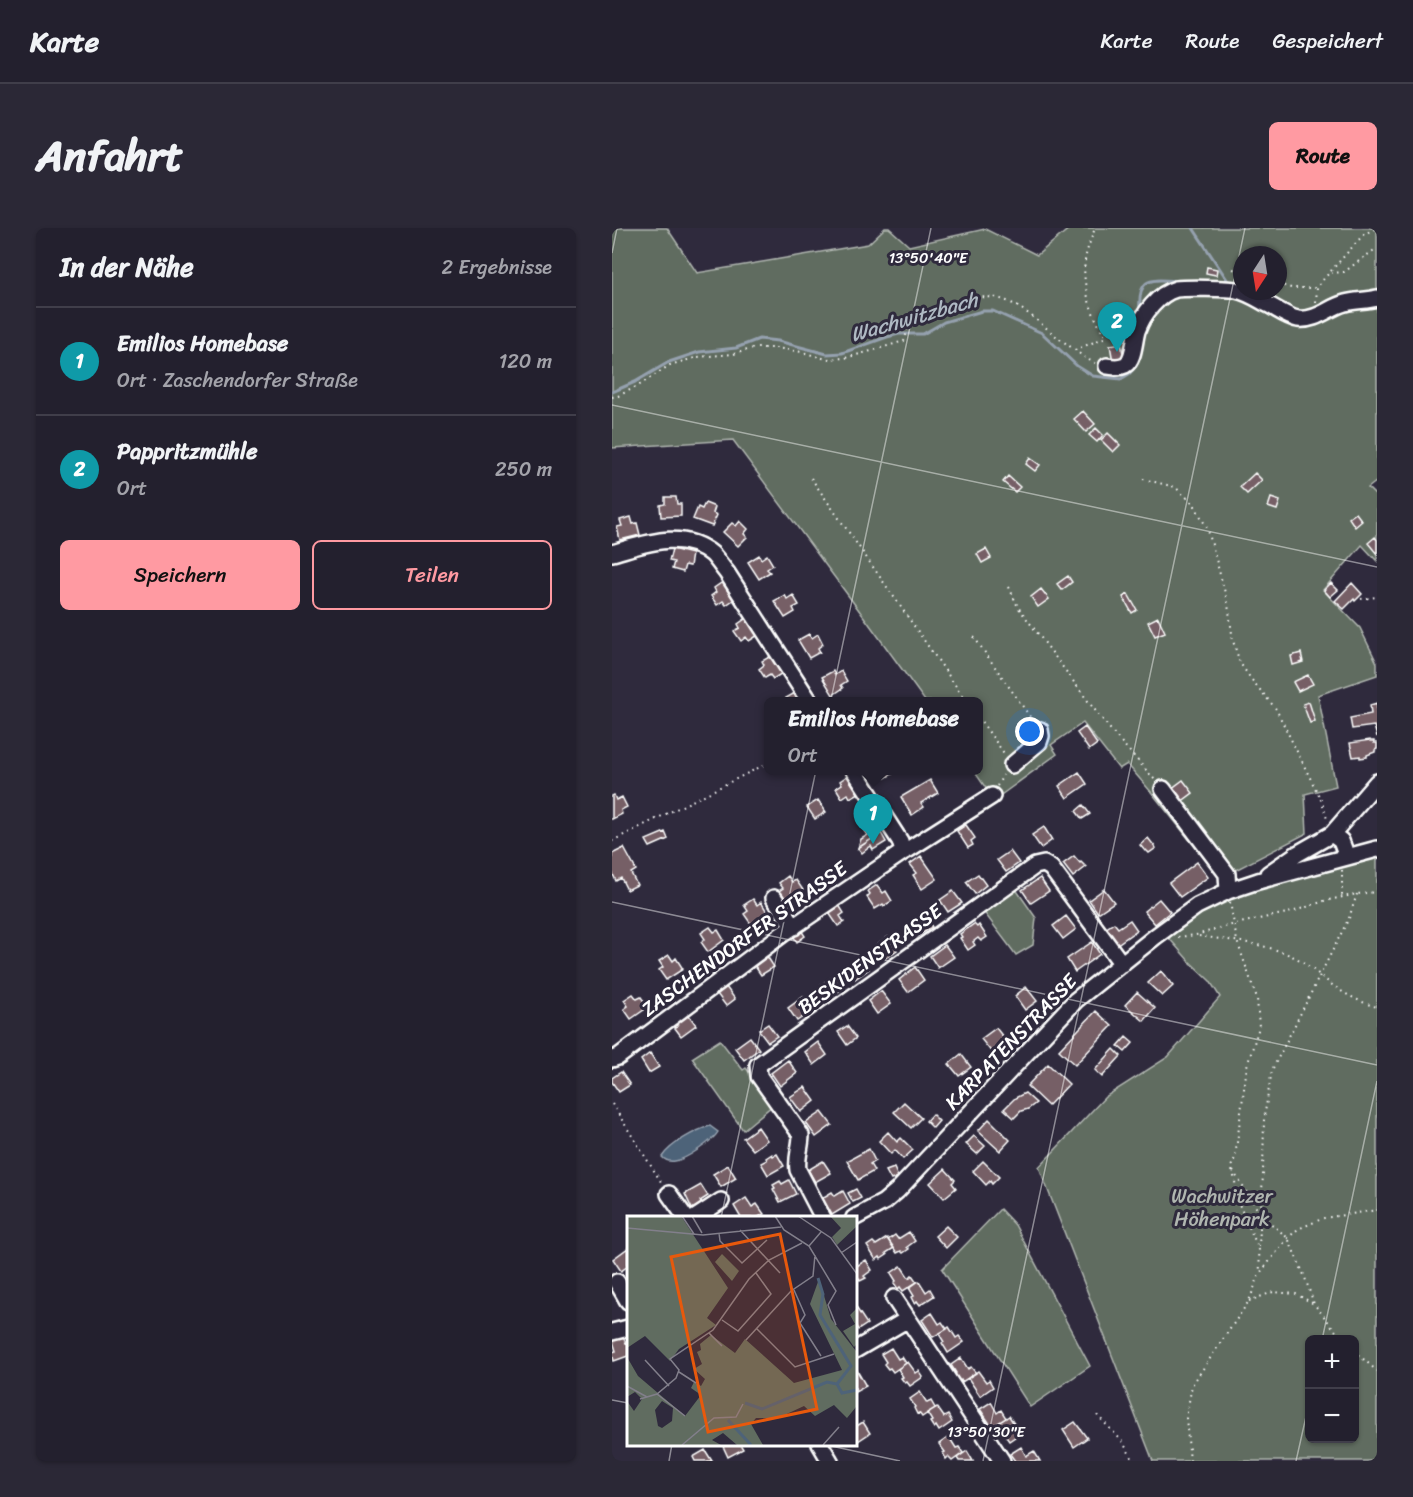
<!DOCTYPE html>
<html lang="de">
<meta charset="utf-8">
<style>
:root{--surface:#23202e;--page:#2b2836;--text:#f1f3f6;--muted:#a3a3aa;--line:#403e4a;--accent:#ff9aa2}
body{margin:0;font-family:Sriracha,sans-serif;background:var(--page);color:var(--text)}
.controls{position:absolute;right:18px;bottom:18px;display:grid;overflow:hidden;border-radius:9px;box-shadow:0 2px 4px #0004}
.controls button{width:54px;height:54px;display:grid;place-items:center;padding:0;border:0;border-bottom:2px solid var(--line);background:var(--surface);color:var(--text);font:30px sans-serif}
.compass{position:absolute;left:621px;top:18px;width:54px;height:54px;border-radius:50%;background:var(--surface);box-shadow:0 2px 4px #0004;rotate:192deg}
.you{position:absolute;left:418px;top:504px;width:21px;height:21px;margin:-15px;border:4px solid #fff;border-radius:50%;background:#1a73e8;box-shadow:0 0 0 9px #1a73e833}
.badge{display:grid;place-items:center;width:39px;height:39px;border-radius:50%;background:var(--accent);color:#fff;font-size:20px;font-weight:700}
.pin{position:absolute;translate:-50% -50px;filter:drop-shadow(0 2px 3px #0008)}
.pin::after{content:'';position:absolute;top:32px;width:21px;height:18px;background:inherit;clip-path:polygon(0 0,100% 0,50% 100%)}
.popup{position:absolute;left:152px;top:469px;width:219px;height:78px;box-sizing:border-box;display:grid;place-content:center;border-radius:9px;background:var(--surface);filter:drop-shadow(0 2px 4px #0005);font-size:20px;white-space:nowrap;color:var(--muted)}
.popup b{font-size:22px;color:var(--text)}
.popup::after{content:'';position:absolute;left:50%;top:100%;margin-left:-12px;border:12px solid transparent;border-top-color:var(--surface)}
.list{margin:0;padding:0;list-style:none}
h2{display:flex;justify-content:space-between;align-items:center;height:78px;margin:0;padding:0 24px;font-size:26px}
h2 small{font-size:20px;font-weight:400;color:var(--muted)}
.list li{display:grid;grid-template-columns:39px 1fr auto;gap:18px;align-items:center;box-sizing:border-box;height:108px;padding:0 24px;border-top:2px solid var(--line)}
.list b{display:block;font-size:22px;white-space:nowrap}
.list p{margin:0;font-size:20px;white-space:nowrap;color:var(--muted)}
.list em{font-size:20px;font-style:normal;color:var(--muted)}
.actions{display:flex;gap:12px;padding:18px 24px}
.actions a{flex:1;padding:14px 0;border:2px solid var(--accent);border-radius:9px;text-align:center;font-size:21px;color:var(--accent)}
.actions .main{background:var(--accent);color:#111}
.map{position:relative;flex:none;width:765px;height:1233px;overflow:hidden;border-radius:9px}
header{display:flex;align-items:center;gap:36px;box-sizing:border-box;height:84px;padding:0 30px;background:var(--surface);border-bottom:2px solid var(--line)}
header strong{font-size:28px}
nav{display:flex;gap:33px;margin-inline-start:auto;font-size:21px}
.intro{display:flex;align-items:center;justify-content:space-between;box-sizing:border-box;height:144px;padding:0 36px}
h1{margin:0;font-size:42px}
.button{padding:15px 27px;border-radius:9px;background:var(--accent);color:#111;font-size:21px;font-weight:700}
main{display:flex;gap:36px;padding:0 36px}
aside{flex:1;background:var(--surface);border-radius:9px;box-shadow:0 2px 4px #0004}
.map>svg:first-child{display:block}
.green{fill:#606c60;stroke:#b0b6b0;stroke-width:1.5;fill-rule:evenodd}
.water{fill:#4e6379;stroke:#95a1af;stroke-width:1.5}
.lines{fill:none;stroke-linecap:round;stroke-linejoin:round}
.stream{stroke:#95a1af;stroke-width:3}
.building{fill:#765f66;stroke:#fff;stroke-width:1.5}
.minor-casing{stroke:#fff;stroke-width:20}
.path{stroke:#fff;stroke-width:2;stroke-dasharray:1.5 4.5;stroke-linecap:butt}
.minor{stroke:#2f2a3d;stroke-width:15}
.ticks{fill:none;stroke:#fff;stroke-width:1.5;stroke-opacity:0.45}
.labels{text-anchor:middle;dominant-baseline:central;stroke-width:6;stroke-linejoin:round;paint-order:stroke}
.street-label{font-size:20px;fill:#fff;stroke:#2f2a3d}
.park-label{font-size:20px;fill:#b0b6b0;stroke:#2f2a3d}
.water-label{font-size:21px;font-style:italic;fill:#afb9c3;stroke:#2f2a3d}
.inset-river{fill:none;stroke:#4e6379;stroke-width:3}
.inset-road{fill:none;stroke:#827f8b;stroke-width:1.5}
.view{fill:#e8590c;fill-opacity:0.15;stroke:#e8590c;stroke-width:3}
.inset-edge{fill:none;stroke:#fff;stroke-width:3}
.ticks-label{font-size:15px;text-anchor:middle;fill:#fff;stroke:#2f2a3d;stroke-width:6;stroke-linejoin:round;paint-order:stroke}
</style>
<header>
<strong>Karte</strong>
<nav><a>Karte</a><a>Route</a><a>Gespeichert</a></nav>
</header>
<div class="intro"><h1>Anfahrt</h1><a class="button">Route</a></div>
<main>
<aside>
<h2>In der Nähe<small>2 Ergebnisse</small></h2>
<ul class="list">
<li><span class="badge" style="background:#0f9aa8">1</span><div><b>Emilios Homebase</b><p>Ort · Zaschendorfer Straße</p></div><em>120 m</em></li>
<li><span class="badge" style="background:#0f9aa8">2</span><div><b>Pappritzmühle</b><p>Ort</p></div><em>250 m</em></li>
</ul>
<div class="actions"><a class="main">Speichern</a><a>Teilen</a></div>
</aside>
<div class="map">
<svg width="765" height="1233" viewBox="0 0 765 1233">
<rect width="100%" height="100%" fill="#2f2a3d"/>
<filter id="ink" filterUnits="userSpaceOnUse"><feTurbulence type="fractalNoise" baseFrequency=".0167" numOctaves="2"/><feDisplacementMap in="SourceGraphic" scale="12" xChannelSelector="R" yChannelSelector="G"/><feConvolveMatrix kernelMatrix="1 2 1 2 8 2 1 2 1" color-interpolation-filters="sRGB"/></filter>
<g filter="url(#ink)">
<!-- green -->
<path class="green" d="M0,0H55L85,45L256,16L273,0H277L297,18L373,1L425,27L458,0H765V253L756,260L765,269V333L750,317L711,362L748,400L765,435V447L706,467L724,558L693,566L695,605L608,650L540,565L515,536L507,541L471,495L439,517L445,526L382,572L362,543L366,542V474L313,473L255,393L121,212L0,220ZM630,27H666V63H630Z
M765,628V1233H541L427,939L493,869L556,829L608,769L598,753L578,734L556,709L587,684L627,666ZM698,1112H742V1210H698Z
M403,660L424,690L421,717L404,727L371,683Z
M108,812L131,842L134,840L161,877L131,902L80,830Z
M388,981L403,997L478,1138L418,1179L330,1041Z"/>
<!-- water -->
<path class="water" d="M98,898L106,904C101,913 73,932 63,933C58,934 53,932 50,929C58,916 84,902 98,898Z"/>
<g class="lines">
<!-- stream -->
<path class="stream" d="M581,0L616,53
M612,55L616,53L630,54
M528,84C525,46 540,52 570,53
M0,164L23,154L57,134L87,124L124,120L147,111L166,113L215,126L230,125L275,109L287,106H311L332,94L370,83H381L430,105L465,138L481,148L509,151L517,146L524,138L528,123"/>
</g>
<!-- building -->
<path class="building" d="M595,39L605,41L604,47L594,45Z
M509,115L512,131L501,134L498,117Z
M471,183L483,196L474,204L462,191Z
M484,200L491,207L485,214L477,207Z
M496,205L508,217L501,224L489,212Z
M418,230L428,237L423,243L414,236Z
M643,245L650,252L635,266L628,259Z
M396,248L408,259L403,264L391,254Z
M53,269H64L65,276H69V288L49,289L48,277L53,276Z
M659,270L668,273L665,282L656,279Z
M93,275L103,279L101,285L105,287L100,298L81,291L86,279L90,281Z
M744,285L750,293L743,299L737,290Z
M19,289L21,296L25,295L28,307L8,312L5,299L10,298L8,292Z
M128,293L136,301L132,306L135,309L126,318L111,304L120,295L124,298Z
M763,309L765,312V326L756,315Z
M60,321L80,326L78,338L73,337L71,344L60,341L62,334L57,333Z
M374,321L379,330L370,335L365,326Z
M147,327L149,331L155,327L161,337L155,341L158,344L147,351L136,334Z
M456,348L460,354L450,362L445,356Z
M112,353L124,370L114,377L111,373L105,377L99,368L104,364L102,360Z
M719,355L726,362L718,369L712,362Z
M740,355L750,366L743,373L742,371L732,381L723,373Z
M429,361L437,371L426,379L419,369Z
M516,366L525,382L520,385L511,369Z
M173,367L175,371L181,367L187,377L181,380L183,384L173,390L162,373Z
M136,389L148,406L137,413L134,409L129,413L122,403L128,400L126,396Z
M546,389L553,404L543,408L536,394Z
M197,406L200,410L206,406L211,416L206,420L208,424L197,430L186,412Z
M689,425L691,434L681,437L679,428Z
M161,427L172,444L161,451L158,447L153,450L147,441L152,437L150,433Z
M221,443L223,447L229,443L235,453L229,457L231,460L221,467L210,449Z
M696,447L701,456L686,463L681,454Z
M185,464L191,474H177L174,470Z
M697,474L703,493L698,495L691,476Z
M765,475V509L762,498L740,501L738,490L759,486L758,477Z
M473,499L485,516L477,522L465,505Z
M758,512V513H762V515H765V521L763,522V524L755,527V529L748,530V528L741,529L738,515Z
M269,542H283L284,544L273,550Z
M467,544L475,556L455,570L447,558Z
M238,546L249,564L238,570L236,566L230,570L224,560L230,556L228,553Z
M318,552L326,565L309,575L312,579L300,587L289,569Z
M571,552L581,565L569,574L559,561Z
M2,567L4,572L10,569L15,579L9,582L10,586L0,591V568Z
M206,572L214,584L203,591L195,579Z
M471,577L478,586L470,591L464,583Z
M263,596L269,605L246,620L249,611L256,607L253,603Z
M354,597L363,610L359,613L361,617L356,620L345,603Z
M432,599L440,612L429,620L420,607Z
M53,604L56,611L38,619L34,612Z
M269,605L274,614L261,622L259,618L250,625L246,620Z
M536,610L544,620L537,625L534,622L533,623L528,617Z
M12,620L24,642L19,645L25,657L15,662L9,650L4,653L0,644V626Z
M398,623L407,635L394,644L385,632Z
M309,628L325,651L310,661L301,647L305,645L298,636Z
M462,628L468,635L469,634L474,639L461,649L451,636Z
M585,634L596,649L568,669L557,655Z
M366,646L374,657L363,666L354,654Z
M176,648L180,654L184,652L191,662L174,674L167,663L171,660L167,655Z
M428,650L437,663L419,675L410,662Z
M265,657L271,665L274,663L280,673L272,678L271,676L263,681L255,669L258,666L256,663Z
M492,661L502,674L486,685L477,672Z
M341,663L350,675L336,684L328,672Z
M141,671L145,677L149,674L156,685L139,696L132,686L136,683L132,677Z
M547,671L558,684L543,696L532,683Z
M225,674L232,685L228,688L232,694L226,698L215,682Z
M311,686L320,699L306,708L297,695Z
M454,688L464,701L451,711L441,698Z
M518,692L525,702L504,717L493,701L502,695L506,700Z
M362,696L365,699L367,697L375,709L369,713L366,710L361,714L363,717L356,722L348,710L350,709L348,706Z
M98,699L102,704L106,702L112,712L96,724L89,714L93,711L89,705Z
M187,699L193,708L185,714L179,705Z
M276,709L285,722L272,731L263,718Z
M480,714L488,726L463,744L455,731Z
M333,717L342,729L326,740L318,728Z
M153,725L162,739L149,747L140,734Z
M57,727L61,733L64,730L71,741L54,752L47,742L51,739L47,733Z
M249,729L257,741L243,751L234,739Z
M303,739L312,752L296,764L287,752Z
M549,743L561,758L550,768L536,755Z
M225,746L234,758L218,769L209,757Z
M111,755L123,771L114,778L102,762Z
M414,759L425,773L413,782L403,768Z
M269,763L279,776L265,786L256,773Z
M525,764L543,780L532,793L513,777Z
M21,766L25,771L29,769L36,779L19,791L12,781L16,778L12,772Z
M191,769L201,782L185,793L176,780Z
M74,783L84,797L69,808L63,800L65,798L61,793Z
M484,783L500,798L463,837L447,822Z
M156,796L165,808L156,814L147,802Z
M235,798L244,810L235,817L226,804Z
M384,800L396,815L381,826L369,811Z
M138,809L147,821L132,832L123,820Z
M514,809L521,815L513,824L506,818Z
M206,814L215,827L202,837L193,824Z
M502,821L509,828L490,849L483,842Z
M38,825L47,839L37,845L29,832Z
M349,826L359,839L347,848L337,836Z
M176,832L185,845L168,858L159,845Z
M436,836L457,856L436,878L415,858Z
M9,844L18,857L7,864L0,854V850Z
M193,859L203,873L189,884L178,869Z
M413,865L424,875L416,881L409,883L402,890L392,881L403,870Z
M292,874L309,890L299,900L282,884Z
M210,884L220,897L204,909L194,895Z
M320,886L327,893L321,900L314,893Z
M377,891L398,912L388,923L366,903Z
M146,899L155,912L141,922L131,910Z
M276,904L285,914L289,910L301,922L291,931L283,922L279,926L267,913Z
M362,908L373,918L365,926L354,916Z
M257,921L263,933L258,936L262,943L246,952L235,933Z
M160,926L161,928L165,926L172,938L156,947L149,935L155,932L154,930Z
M211,933L219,945L203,954L196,942Z
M371,933L387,949L380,956L378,953L374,957L361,943Z
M116,937L124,950L109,959L101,946Z
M282,940L286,949L279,952L274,943Z
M333,941L343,952L340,955L344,960L332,970L318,955Z
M177,952L184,966L168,974L161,961L163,960L161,957L168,953L170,956Z
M89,957L96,968L88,973L90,977L81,983L73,966Z
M244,961L249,970L241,974L236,965Z
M231,963L238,976L220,987L210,970L220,964L223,968Z
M134,970L140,979L145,976L152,986L145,990H129L122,978Z
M334,998L345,1009L334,1020L323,1008Z
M297,1004L303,1013L295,1019L297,1021L291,1025L289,1023L285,1025L276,1012L283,1007L286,1011Z
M275,1010L282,1020L274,1025L275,1027L269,1031L268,1029L264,1032L255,1018L261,1014L264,1017Z
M16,1020V1038L9,1043L1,1031Z
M254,1032L260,1042L252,1048L254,1050L248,1053L247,1051L243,1054V1039Z
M289,1038L297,1050L300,1047L305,1054L291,1063L288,1059L286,1061L282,1055L284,1053L279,1045Z
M307,1053L314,1064L318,1061L322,1068L308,1077L305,1073L303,1075L300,1069L302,1068L297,1060Z
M243,1078L255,1096L246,1102L243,1097Z
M320,1085L327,1096L330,1094L335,1101L321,1109L310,1092Z
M337,1099L344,1110L347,1108L352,1114L336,1125L330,1115L332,1114L327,1106Z
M10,1107L14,1115L16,1114V1128L2,1133L0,1124L4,1123L0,1110Z
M279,1120L286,1131L290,1129L294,1135L281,1144L278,1140L276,1141L272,1136L274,1134L269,1126Z
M349,1130L356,1141L359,1139L364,1145L350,1154L349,1152L347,1154L342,1146L344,1145L339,1137Z
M296,1134L304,1145L307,1143L311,1149L298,1158L295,1154L293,1155L289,1150L291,1149L286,1141Z
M244,1141L254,1158L243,1164V1142Z
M366,1143L374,1154L377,1152L381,1159L368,1168L356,1150Z
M308,1164L315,1175L319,1173L323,1180L310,1189L307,1185L305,1186L302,1180L303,1179L298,1171Z
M379,1174L385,1185L389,1182L394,1190L380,1199L368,1181Z
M325,1179L332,1189L336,1187L340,1194L327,1203L324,1198L322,1200L318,1194L320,1193L315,1185Z
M397,1188L404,1199L406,1198L410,1204L397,1213L385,1196Z
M251,1194L258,1205L246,1213L243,1209V1199Z
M463,1194L475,1210L462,1219L451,1202Z
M337,1209L344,1220L347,1219L351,1225L340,1233L336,1229L334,1231L331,1225L333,1224L327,1216Z
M110,1216H128L131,1221L116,1229Z
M409,1219L414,1228L422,1223L428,1233H403L398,1226Z
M93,1222L100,1233H83L81,1229Z
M355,1223L361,1233H347L345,1230Z"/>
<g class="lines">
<!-- minor casing -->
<g class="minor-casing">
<path id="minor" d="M495,138C500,139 507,140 513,137C522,132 522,113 525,103C531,86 546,66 564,61C570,60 618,60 624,62C634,64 644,70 653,75C664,80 675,89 686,91C705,93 717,79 733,75C744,72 754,73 765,70
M0,325C33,316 70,301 100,326C105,331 110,339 115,345L198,474
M400,537L427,514L429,508L428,502
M242,542L288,613L291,624
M551,561L615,646L616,663
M720,606L765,554
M656,646L685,626L720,606L729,613L735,629
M162,670L182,699
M0,831L6,829L172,705L291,624L297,621L380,568
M57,966L74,990
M83,990L109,973
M211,990L186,942C184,930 189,919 189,907L147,848L146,837L423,638L432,636L439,640L510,736
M242,990L272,974L285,963L464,772L544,708L585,678L616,663L646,653L765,621
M5,1054L16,1073
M282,1070L296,1091
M0,1104L16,1100
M243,1122L296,1091L390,1233
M208,1216L218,1233"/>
</g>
<!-- path -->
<path class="path" d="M621,41L630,44
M719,45L732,44L765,20
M666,56L679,60H705
M704,74L705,60L709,54L752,6L765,0
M463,122L494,109C479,87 468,54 474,27C476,18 480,9 483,0
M0,169L6,168L26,158L58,137L86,129L122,126L142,120H165L190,124L214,131L233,130L259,123L292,113L297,98C323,84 363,61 392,72C412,79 432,99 449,112C460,119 471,130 483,135
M199,250L355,474
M531,251L563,259L582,276L596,302L616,376L621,413L628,435L639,451L664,481L710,574L715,591
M397,359L406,379L479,477L502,506L543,552
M749,371L765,369
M362,409L421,493
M366,489L394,528
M385,558L391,547
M0,613L156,535
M730,642V670
M618,674L625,713L645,770L647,799L635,838L623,930L619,939L623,952L624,969L647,1022L648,1045
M587,708C620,713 656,715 686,731C698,738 708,748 719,756C732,766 750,775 765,779
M566,709L584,707L623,696L680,684L712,673L745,666L765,664
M0,876L51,957
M621,943L649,987L676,1010L692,1047L702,1076L731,1112
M647,1019L651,946L652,890L660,842L737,690L745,666
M637,1073L661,1064L684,1066L702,1076
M742,1123L765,1143
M485,1187L510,1213L522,1233
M578,1233L574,1190L580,1157L637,1073L648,1045L676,1010L686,1001L712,990L765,982"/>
<!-- minor -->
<use href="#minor" class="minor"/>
</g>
</g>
<!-- ticks -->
<path class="ticks" d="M0,25L5,0M0,177L765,339M0,674L765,837M109,990L319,0M710,1112L765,853M0,1172L16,1175M210,1216L288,1233M57,1233L60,1216M371,1233L633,0M684,1233L698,1171"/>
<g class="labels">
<!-- street labels -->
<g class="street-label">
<text transform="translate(132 711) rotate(-36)">ZASCHENDORFER STRASSE</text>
<text transform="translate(258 731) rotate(-36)">BESKIDENSTRASSE</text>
<text transform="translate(399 814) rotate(-46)">KARPATENSTRASSE</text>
</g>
<!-- park labels -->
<g class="park-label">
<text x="610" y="968">Wachwitzer<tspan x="610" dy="23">Höhenpark</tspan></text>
</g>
<!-- water labels -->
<g class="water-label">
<text transform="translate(302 89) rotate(-16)">Wachwitzbach</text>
</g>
</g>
<!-- overview -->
<g transform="translate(15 988)">
<rect width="230" height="230" fill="#2f2a3d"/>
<path d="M0,0H54L101,72L80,102L89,109L52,133L43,145L18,120L0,132ZM203,0H229V11L210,29L205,21L214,12ZM95,38L112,55L105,65L88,46ZM192,63L204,103L229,135V191L220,202L207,189L188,200L177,190L151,202H129L124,208L136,229H110L96,217L85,224L94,229H0V185L7,195L15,183L8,176L0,181V141L11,160L58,200L74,179L64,172L67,166L74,170L78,163L67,153L75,148L70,136L74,134L73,128L84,119L108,137L118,123L167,167L215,154L183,88ZM35,185L46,192L45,205L35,212L31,210L28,194ZM229,93V129L227,131L216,115L228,108L223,99Z" fill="#606c60" fill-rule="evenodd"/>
<path class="inset-river" d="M191,62L196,78L193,99L224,150L210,168M118,187L135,193L200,166L210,168L215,177L230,174M101,204L124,229"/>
<path class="inset-road" d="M55,0L67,18M65,0L75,17M148,0L157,14L182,30L209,75L201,89L209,109M171,0L204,22L230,58M0,12L76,19L154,11M113,14L153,57M92,17L93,25L115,47L140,24M182,30L194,16M214,37L230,26M167,74L178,99L173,107L194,140M95,104L111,115L144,78L129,57M130,113L168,151L207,138M82,117L95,130M119,124L164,75L186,60L188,39M18,144L42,170M52,156L69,167M0,170L20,181M30,178L58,200M13,183L30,178L49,162L52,154L43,143L86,114L122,63L142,44L175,27M55,229L87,202L109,201L116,188M196,229L212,211"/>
<path class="view" d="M153,18L190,193L81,216L44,41Z"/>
<rect width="230" height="230" class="inset-edge"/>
</g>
<g class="ticks-label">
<text x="316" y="35">13°50'40"E</text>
<text x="374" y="1209">13°50'30"E</text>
</g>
</svg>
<div class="controls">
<button>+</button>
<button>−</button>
</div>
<svg class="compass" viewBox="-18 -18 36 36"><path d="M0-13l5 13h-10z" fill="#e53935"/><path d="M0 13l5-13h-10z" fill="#a3a3aa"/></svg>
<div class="you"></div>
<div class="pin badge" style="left:261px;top:616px;background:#0f9aa8">1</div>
<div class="popup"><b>Emilios Homebase</b>Ort</div>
<div class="pin badge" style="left:505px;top:124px;background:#0f9aa8">2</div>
</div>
</main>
